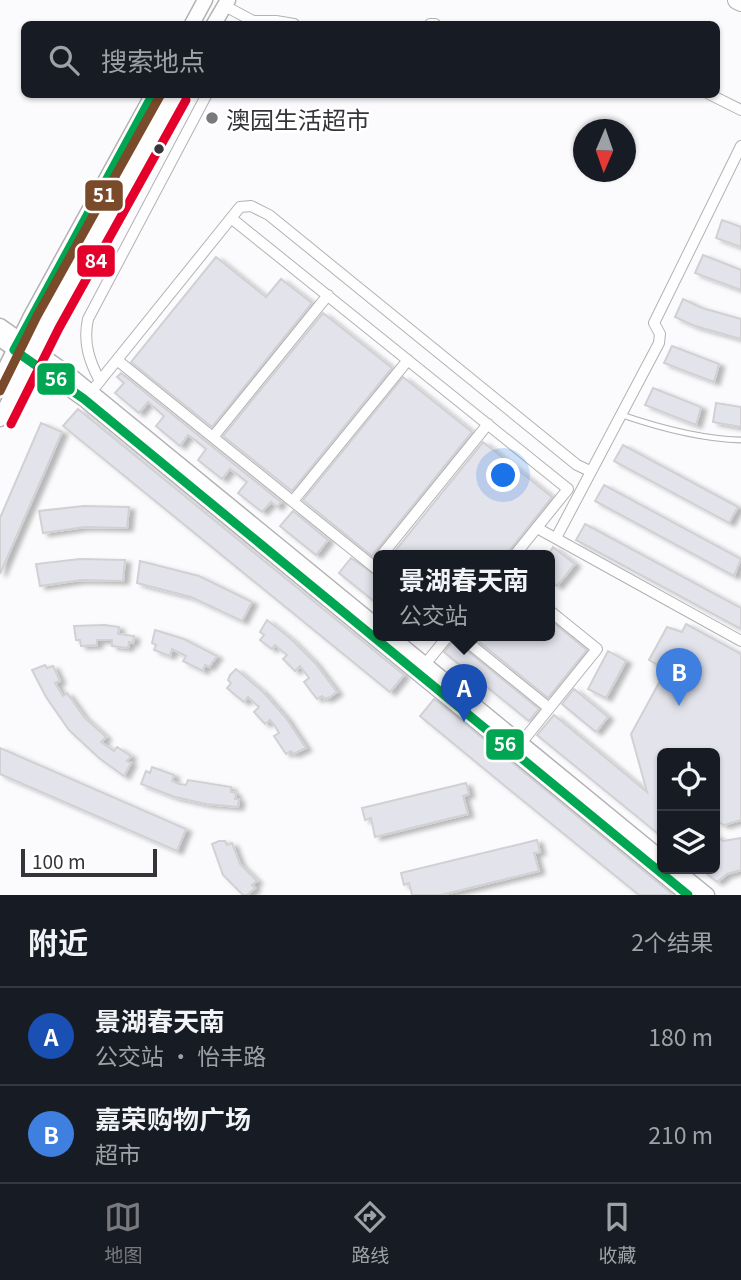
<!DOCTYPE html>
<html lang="zh">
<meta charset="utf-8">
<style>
:root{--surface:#171b24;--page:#242831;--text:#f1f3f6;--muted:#9ea1a6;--line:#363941;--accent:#7a7a7e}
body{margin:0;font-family:Georgia,"Noto Sans SC",serif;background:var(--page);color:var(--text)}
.controls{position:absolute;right:21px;bottom:21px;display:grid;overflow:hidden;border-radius:10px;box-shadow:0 2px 5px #0004}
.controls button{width:63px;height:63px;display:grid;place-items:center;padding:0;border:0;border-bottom:2px solid var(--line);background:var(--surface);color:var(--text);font:35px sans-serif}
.compass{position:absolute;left:573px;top:119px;width:63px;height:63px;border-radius:50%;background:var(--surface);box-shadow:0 2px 5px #0004;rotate:182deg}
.scale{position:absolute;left:21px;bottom:18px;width:136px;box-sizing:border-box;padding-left:7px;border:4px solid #353539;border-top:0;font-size:19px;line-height:24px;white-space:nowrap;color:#353539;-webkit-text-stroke:5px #fff;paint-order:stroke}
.you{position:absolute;left:504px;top:476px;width:24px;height:24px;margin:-18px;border:5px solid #fff;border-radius:50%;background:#1a73e8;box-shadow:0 0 0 10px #1a73e833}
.badge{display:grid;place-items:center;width:46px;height:46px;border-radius:50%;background:var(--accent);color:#fff;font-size:23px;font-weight:700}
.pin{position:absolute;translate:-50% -58px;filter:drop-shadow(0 2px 4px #0008)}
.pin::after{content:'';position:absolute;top:37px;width:24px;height:21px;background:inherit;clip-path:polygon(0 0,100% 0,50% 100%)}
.popup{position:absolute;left:373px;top:550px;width:182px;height:91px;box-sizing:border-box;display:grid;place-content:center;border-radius:10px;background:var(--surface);filter:drop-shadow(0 2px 5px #0005);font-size:23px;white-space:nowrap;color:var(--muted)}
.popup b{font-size:26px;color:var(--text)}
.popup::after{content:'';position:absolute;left:50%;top:100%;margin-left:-14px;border:14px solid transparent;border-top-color:var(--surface)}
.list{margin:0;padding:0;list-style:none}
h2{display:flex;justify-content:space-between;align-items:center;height:91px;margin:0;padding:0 28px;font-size:30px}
h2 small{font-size:23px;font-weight:400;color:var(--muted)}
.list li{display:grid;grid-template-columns:46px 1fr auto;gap:21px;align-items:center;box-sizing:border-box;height:98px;padding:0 28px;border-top:2px solid var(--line)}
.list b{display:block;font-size:26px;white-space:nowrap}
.list p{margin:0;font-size:23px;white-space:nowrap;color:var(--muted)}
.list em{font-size:23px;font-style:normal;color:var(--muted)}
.icon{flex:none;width:38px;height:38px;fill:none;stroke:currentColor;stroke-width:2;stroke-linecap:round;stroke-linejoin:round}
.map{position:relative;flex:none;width:741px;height:895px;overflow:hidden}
.search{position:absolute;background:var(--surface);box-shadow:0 2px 5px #0004;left:21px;right:21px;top:21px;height:77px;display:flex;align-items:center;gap:18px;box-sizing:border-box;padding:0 24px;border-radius:10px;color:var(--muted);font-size:26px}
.sheet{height:287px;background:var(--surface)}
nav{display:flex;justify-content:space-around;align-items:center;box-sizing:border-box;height:98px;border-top:2px solid var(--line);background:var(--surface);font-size:19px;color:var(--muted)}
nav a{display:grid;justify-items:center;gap:4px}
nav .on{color:var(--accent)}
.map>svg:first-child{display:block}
.building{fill:#e3e3ec;stroke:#d1d1d4;stroke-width:2;filter:url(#shadow)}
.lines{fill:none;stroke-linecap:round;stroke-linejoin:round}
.lane-casing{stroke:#b2b2b5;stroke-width:7}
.street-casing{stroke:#b2b2b5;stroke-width:12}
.secondary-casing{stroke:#b2b2b5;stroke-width:17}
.primary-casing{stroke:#b2b2b5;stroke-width:17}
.highway-casing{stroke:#b2b2b5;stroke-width:20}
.lane{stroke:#fefeff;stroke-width:4.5}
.street{stroke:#fefeff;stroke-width:10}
.secondary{stroke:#fefeff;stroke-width:14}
.primary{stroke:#fefeff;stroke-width:14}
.highway{stroke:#fefeff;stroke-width:18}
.bus-1-casing{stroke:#fff;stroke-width:14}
.bus-2-casing{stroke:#fff;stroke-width:14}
.bus-3-casing{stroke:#fff;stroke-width:14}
.bus-1{stroke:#00a651;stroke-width:9}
.bus-2{stroke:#e4002b;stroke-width:9}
.bus-3{stroke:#7a4b2a;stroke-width:9}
.poi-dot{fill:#7a7a7e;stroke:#fff;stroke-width:2.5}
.bus-dot{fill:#353539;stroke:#fff;stroke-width:2.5}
.labels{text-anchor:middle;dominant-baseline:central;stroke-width:5;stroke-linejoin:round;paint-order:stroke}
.poi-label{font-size:24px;fill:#353539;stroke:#fff;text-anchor:start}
.line-badge{stroke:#fff;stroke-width:2.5}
.badge-label{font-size:19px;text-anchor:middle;font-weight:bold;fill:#fff}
</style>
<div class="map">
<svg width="741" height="895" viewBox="0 0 741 895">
<defs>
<filter id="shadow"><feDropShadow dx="5.5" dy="3" stdDeviation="2" flood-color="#0004"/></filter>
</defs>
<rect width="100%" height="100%" fill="#fbfbfd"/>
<!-- building -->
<path class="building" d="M722,220L741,227V247L716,238Z
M703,255L741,270V290L695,273Z
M216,257L266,297L281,279L312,303L212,427L131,362Z
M683,299L702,308L741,319V339L695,326L675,317Z
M323,313L392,368L292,491L223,436Z
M672,346L719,364L714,382L664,363Z
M121,373L281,502L277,507L271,502L262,512L238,493L247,482L230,469L222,479L198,460L206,449L195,440L188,435L180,446L156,426L164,416L148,402L139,413L115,393L124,383L117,377Z
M403,377L472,432L372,556L303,500Z
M653,388L701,407L696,425L645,405Z
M716,403L741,407V427L713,422Z
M78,409L404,675L390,692L63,426Z
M41,423L62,432L0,574V518Z
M483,442L552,497L505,556H391Z
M623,445L738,507L729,523L614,461Z
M604,485L741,559L734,576L595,501Z
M84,506L129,507L127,528L85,527L43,533L39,511Z
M293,511L328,540L316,555L280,526Z
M585,524L741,608V629L576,540Z
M553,547L575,564L557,586L550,580V552Z
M351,558L378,577V598L375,602L339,573Z
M80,559L125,560L123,581L81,580L40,586L36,564Z
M140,561L199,576L252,602L242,621L191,597L137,583Z
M267,620L291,639L315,663L337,692L330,697L325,699L322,696L317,699L304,682L309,678L300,666L295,671L283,659L287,655L275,645L272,649L260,640L264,635L260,632Z
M550,620L587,650L548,698L472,636H550Z
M686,624L741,654V820L724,825L715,820V753H662V837L537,735L554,715L647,792L631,734L666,670L649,660L667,627L682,632Z
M105,625L119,627L118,634L134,636L133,643L129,642L128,648L112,646V640H97V645L81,646L80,640H76L74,626Z
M155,630L184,639L217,656L209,667L205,665L203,671L183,661L186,656L172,649L170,656L154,650L156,645L152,643Z
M454,640L539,709L529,721L444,652Z
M608,651L626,661L606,698L588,689Z
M45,665L47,668L53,666L60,681L55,683L63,696L67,693L84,717L106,737L101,742L114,751L117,747L131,756L127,761L131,763L124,776L99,758L69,730L46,697L32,670Z
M236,669L263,692L286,718L306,748L293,754L291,751L286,754L274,736L279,733L275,726L270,720L265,724L254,712L259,707L248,697L244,702L227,688L231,683L228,680L230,675Z
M574,689L608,717L596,732L562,704Z
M434,699L441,704L673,895H639L505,786L420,716Z
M0,748L186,829L177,851L0,774Z
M152,767L174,775L172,781L179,784L186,785L188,780L231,787V792L236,793L235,799H239L238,807L206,804L175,797L141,784L146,771L150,773Z
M466,783L469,794L463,796L468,814L375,837L371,818L365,820L362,808Z
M715,835L723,841L741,838V870L727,874L717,882L701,869H715Z
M537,840L540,852L534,853L539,871L441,895H412L409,883L404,885L401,873Z
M219,841H225L227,845L232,843L240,864L257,881L252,885L255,888L247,895H243L223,875L212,844Z"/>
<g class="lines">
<!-- lane casing -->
<g class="lane-casing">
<path id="lane" d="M622,415C660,428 700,439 741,440"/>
</g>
<!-- street casing -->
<g class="street-casing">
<path id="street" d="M225,6L253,21H276L294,24
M430,24H435
M709,94L741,110
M231,218L568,489L514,556
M117,360L378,570
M100,381C89,361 83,342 88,319L207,94
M87,397L240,207L251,206L269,215L577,465L590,471
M213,437L328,295
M293,501L408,360
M537,528L741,641
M556,538L659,343L660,334L654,323L741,146
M381,556L488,424
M460,636L549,708
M422,668L448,636
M517,748L597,649L550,611"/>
</g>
<!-- secondary casing -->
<g class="secondary-casing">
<path id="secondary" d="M0,326L71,376L378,627
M0,339L84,399L688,895
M390,636L662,859
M675,869L707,895"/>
</g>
<!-- primary casing -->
<g class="primary-casing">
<path id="primary" d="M192,24L205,0
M214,24L228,0
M0,379L31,316L153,94
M0,419L48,322L175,94"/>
</g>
<!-- highway casing -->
<g class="highway-casing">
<path id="highway" d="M737,0L741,2"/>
</g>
<!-- lane -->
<use href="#lane" class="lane"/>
<!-- street -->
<use href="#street" class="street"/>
<!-- secondary -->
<use href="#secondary" class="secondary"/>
<!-- primary -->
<use href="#primary" class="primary"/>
<!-- highway -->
<use href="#highway" class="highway"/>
<!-- bus-1 casing -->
<g class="bus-1-casing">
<path id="bus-1" d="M153,94L14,350L84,399L688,895"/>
</g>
<!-- bus-2 casing -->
<g class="bus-2-casing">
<path id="bus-2" d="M11,424L59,328L186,100"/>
</g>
<!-- bus-3 casing -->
<g class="bus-3-casing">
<path id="bus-3" d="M0,391L37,316L161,94"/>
</g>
<!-- bus-1 -->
<use href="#bus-1" class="bus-1"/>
<!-- bus-2 -->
<use href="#bus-2" class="bus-2"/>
<!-- bus-3 -->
<use href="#bus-3" class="bus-3"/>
</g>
<!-- markers -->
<circle class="poi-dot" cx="212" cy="118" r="7"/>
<circle class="bus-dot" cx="159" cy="149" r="6"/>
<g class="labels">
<!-- poi labels -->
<g class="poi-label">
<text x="226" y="118">澳园生活超市</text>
</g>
</g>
<g class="line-badge">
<rect x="84" y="179" width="40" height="33" rx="7" fill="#7a4b2a"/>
<rect x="76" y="244" width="40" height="34" rx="7" fill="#e4002b"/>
<rect x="36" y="362" width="40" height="34" rx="7" fill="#00a651"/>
<rect x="485" y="728" width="40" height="33" rx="7" fill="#00a651"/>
</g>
<g class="badge-label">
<text x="104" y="202">51</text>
<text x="96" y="268">84</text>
<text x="56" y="386">56</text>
<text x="505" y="751">56</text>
</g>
</svg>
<div class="controls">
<button><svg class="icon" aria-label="locate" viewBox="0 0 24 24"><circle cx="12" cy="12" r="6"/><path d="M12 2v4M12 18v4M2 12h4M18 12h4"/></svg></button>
<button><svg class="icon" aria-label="layers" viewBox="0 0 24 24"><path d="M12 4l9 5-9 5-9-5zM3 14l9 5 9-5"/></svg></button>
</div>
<svg class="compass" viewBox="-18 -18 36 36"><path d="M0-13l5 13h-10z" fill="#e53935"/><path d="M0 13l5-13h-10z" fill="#9ea1a6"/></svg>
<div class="scale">100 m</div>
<div class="you"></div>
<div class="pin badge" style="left:464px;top:722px;background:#1a4fb4">A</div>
<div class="popup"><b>景湖春天南</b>公交站</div>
<div class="pin badge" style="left:679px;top:706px;background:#3f7fe0">B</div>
<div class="search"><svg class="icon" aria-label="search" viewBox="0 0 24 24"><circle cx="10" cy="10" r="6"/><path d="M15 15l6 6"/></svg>搜索地点</div>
</div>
<section class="sheet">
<h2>附近<small>2个结果</small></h2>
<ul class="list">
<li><span class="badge" style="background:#1a4fb4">A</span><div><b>景湖春天南</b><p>公交站 · 怡丰路</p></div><em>180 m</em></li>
<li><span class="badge" style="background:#3f7fe0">B</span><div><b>嘉荣购物广场</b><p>超市</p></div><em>210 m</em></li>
</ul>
</section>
<nav>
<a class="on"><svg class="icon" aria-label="map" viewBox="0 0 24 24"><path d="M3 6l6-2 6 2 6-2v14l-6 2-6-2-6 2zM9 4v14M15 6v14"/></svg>地图</a>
<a><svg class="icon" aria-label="directions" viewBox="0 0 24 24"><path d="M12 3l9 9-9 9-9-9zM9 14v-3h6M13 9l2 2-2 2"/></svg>路线</a>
<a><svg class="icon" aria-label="saved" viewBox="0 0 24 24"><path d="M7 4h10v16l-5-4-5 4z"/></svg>收藏</a>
</nav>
